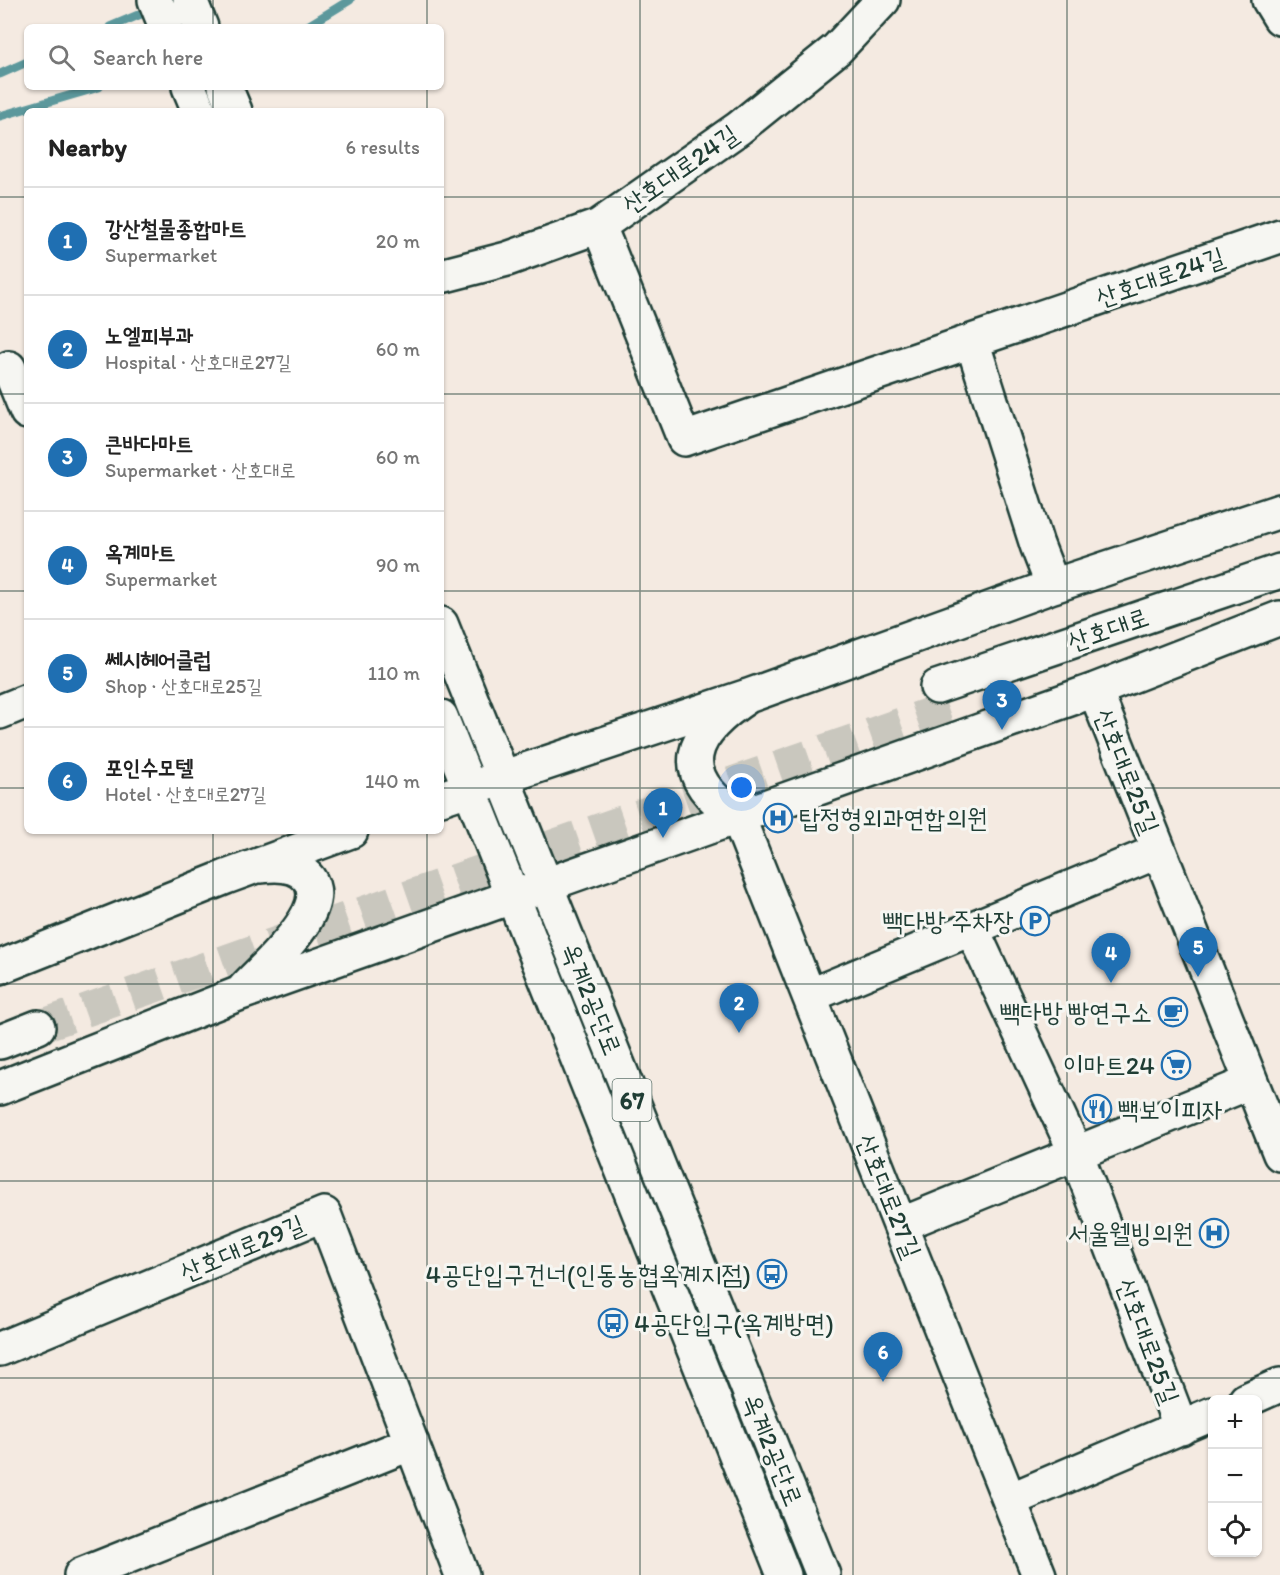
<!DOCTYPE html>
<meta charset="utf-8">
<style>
:root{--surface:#fff;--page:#f6f6f6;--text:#222;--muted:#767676;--line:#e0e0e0;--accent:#1f6fb2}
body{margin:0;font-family:Itim,"Poor Story",sans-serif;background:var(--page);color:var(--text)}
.controls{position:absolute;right:18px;bottom:18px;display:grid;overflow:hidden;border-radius:9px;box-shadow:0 2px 4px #0004}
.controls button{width:54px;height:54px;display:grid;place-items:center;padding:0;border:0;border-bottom:2px solid var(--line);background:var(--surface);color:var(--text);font:30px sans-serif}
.you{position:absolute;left:742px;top:788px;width:21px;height:21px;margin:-15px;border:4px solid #fff;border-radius:50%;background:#1a73e8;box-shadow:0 0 0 9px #1a73e833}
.badge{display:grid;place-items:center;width:39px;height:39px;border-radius:50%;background:var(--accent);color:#fff;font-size:20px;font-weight:700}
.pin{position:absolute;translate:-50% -50px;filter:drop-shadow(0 2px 3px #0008)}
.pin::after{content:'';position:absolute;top:32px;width:21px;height:18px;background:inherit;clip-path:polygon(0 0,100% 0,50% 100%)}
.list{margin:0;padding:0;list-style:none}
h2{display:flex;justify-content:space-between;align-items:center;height:78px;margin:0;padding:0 24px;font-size:26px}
h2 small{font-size:20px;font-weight:400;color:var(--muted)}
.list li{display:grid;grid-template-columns:39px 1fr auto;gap:18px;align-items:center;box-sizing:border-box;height:108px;padding:0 24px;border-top:2px solid var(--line)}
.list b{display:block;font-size:22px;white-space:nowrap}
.list p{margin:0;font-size:20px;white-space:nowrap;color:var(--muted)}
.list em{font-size:20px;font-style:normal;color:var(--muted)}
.icon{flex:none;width:33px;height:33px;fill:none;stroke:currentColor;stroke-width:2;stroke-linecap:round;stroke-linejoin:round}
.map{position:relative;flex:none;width:1280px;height:1575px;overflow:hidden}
.search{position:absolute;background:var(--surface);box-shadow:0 2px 4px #0004;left:24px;top:24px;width:420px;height:66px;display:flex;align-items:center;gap:15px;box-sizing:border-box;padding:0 21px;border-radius:9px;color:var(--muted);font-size:22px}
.panel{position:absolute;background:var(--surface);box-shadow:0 2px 4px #0004;left:24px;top:108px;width:420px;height:726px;border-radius:9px}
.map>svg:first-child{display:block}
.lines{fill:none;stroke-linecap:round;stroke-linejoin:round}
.stream{stroke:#5c989c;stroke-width:9}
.minor-tunnel{stroke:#c9c7be;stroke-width:33;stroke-dasharray:33 16;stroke-linecap:butt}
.minor-casing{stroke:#1f3d34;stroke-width:38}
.major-casing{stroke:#1f3d34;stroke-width:38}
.minor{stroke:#f6f6f2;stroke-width:33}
.major{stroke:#f6f6f2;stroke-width:33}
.grid{fill:none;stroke:#1f3d34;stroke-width:1.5;stroke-opacity:0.55}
.labels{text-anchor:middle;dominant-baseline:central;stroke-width:6;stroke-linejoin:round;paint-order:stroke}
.shield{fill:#f6f6f2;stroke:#60746d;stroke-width:1.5}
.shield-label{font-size:24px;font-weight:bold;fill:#1f3d34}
.street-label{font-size:26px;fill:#1f3d34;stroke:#f6f6f2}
.poi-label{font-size:26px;fill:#1f3d34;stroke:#f6f6f2;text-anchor:end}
</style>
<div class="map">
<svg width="1280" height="1575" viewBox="0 0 1280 1575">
<rect width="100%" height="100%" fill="#f4eae1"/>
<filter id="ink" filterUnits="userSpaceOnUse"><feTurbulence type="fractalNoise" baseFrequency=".0167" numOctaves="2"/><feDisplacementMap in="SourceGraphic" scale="12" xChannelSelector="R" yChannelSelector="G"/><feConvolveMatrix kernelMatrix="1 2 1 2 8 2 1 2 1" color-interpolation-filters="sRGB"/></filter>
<g filter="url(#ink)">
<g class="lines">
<!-- stream -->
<path class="stream" d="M110,27L174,0
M306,27L350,0
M0,74L27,62
M0,116L99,87"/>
<!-- minor-tunnel -->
<path class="minor-tunnel" d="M38,1027L949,707"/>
<!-- minor casing -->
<g class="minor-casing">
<path id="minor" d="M1269,0L1280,18
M599,226L684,439L1280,236
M441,276L507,259L599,226L739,128L837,49L883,0
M972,341L1037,545L1053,586
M9,368L27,412
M937,687L1280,571
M1095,690L1280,1154
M748,696C690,734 671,773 738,817L1039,1575
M0,712L27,701
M441,798L748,696L1053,586L1280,511
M972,929L1076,1153L1181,1428
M0,967L226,877L351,831
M244,989C264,967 332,911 309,879C298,864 278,864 262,866
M809,996L1159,851
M0,1042L38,1027
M0,1088L238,994L1095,690L1280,618
M900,1225L1251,1082
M0,1349L324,1214L462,1575
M1246,1400L1280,1385
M1010,1500L1212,1414
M81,1575L412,1443"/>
</g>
<!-- major casing -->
<g class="major-casing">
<path id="major" d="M155,0L166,27
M190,0L201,27
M189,87L199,111
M225,87L235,111
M441,624L823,1575
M441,717L784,1575"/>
</g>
<!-- minor -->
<use href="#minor" class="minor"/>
<!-- major -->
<use href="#major" class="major"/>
</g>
</g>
<!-- grid -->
<path class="grid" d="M213,0V27M427,0V27M640,0V1575M853,0V1575M1067,0V1575M213,87V111M427,87V111M0,197H27M441,197H1280M0,394H27M441,394H1280M0,591H27M441,591H1280M0,788H27M441,788H1280M213,831V1575M427,831V1575M0,984H1280M0,1181H1280M0,1378H1280"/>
<!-- icons -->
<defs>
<g id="hospital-ring" transform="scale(1.5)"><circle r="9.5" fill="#f6f6f2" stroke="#1f6fb2" stroke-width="1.5"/><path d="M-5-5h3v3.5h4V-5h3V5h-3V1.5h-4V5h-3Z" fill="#1f6fb2"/></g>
<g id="parking-ring" transform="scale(1.5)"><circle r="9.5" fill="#f6f6f2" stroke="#1f6fb2" stroke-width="1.5"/><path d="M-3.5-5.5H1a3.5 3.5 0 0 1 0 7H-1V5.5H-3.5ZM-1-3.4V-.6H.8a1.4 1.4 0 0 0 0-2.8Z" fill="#1f6fb2"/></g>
<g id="cafe-ring" transform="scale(1.5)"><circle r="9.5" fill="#f6f6f2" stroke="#1f6fb2" stroke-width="1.5"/><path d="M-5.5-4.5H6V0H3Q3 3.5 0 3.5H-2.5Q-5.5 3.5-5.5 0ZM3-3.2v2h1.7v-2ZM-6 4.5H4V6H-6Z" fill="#1f6fb2"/></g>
<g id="supermarket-ring" transform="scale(1.5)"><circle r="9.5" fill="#f6f6f2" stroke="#1f6fb2" stroke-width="1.5"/><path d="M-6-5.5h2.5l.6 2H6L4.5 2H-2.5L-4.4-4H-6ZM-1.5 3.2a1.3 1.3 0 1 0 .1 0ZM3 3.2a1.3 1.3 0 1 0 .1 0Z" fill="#1f6fb2"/></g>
<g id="restaurant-ring" transform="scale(1.5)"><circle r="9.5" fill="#f6f6f2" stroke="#1f6fb2" stroke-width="1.5"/><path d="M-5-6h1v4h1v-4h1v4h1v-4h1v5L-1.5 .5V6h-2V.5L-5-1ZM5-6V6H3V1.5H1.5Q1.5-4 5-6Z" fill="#1f6fb2"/></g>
<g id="bus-ring" transform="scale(1.5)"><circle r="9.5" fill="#f6f6f2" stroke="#1f6fb2" stroke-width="1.5"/><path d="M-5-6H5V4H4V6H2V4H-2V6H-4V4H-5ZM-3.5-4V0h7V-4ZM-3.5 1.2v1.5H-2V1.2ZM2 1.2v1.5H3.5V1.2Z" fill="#1f6fb2"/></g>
</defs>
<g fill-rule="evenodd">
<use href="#hospital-ring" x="778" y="818"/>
<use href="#parking-ring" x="1035" y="921"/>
<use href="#cafe-ring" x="1173" y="1012"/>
<use href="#supermarket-ring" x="1176" y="1065"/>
<use href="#restaurant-ring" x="1097" y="1109"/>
<use href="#hospital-ring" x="1214" y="1233"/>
<use href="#bus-ring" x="772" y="1274"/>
<use href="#bus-ring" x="613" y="1323"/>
</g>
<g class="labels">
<!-- shield labels -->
<rect class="shield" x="612.5" y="1079" width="39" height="42" rx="4.5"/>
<g class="shield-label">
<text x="632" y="1100">67</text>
</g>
<!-- street labels -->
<g class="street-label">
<text transform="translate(680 169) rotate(-35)">산호대로24길</text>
<text transform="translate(1160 277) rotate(-19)">산호대로24길</text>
<text transform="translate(1108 629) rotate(-19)">산호대로</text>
<text transform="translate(1127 771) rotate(68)">산호대로25길</text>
<text transform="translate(592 999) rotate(68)">옥계2공단로</text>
<text transform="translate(889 1196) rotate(68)">산호대로27길</text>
<text transform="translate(242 1248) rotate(-23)">산호대로29길</text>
<text transform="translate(1148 1341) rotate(69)">산호대로25길</text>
<text transform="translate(773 1450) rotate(68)">옥계2공단로</text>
</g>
<!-- poi labels -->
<g class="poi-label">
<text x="799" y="818" text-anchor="start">탑정형외과연합의원</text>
<text x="1014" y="921">빽다방 주차장</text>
<text x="1152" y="1012">빽다방 빵연구소</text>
<text x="1155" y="1065">이마트24</text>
<text x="1118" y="1109" text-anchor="start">빽보이피자</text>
<text x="1193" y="1233">서울웰빙의원</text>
<text x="751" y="1274">4공단입구건너(인동농협옥계지점)</text>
<text x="634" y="1323" text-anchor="start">4공단입구(옥계방면)</text>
</g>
</g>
</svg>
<div class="controls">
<button>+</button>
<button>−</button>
<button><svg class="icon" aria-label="locate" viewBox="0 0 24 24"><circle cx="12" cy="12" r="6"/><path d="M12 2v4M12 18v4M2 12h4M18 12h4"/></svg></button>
</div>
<div class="you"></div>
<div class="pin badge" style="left:663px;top:838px">1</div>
<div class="pin badge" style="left:739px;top:1033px">2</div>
<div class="pin badge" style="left:1002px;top:730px">3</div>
<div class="pin badge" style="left:1111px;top:983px">4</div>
<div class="pin badge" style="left:1198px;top:977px">5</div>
<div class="pin badge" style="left:883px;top:1382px">6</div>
<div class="search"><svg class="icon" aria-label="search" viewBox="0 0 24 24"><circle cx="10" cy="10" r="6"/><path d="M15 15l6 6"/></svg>Search here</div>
<section class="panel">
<h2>Nearby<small>6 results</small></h2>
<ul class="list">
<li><span class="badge">1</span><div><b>강산철물종합마트</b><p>Supermarket</p></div><em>20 m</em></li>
<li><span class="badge">2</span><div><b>노엘피부과</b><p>Hospital · 산호대로27길</p></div><em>60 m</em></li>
<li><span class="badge">3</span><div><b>큰바다마트</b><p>Supermarket · 산호대로</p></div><em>60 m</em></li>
<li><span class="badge">4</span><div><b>옥계마트</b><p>Supermarket</p></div><em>90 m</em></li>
<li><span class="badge">5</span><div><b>쎄시헤어클럽</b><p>Shop · 산호대로25길</p></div><em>110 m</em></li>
<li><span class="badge">6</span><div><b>포인수모텔</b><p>Hotel · 산호대로27길</p></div><em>140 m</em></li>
</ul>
</section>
</div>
